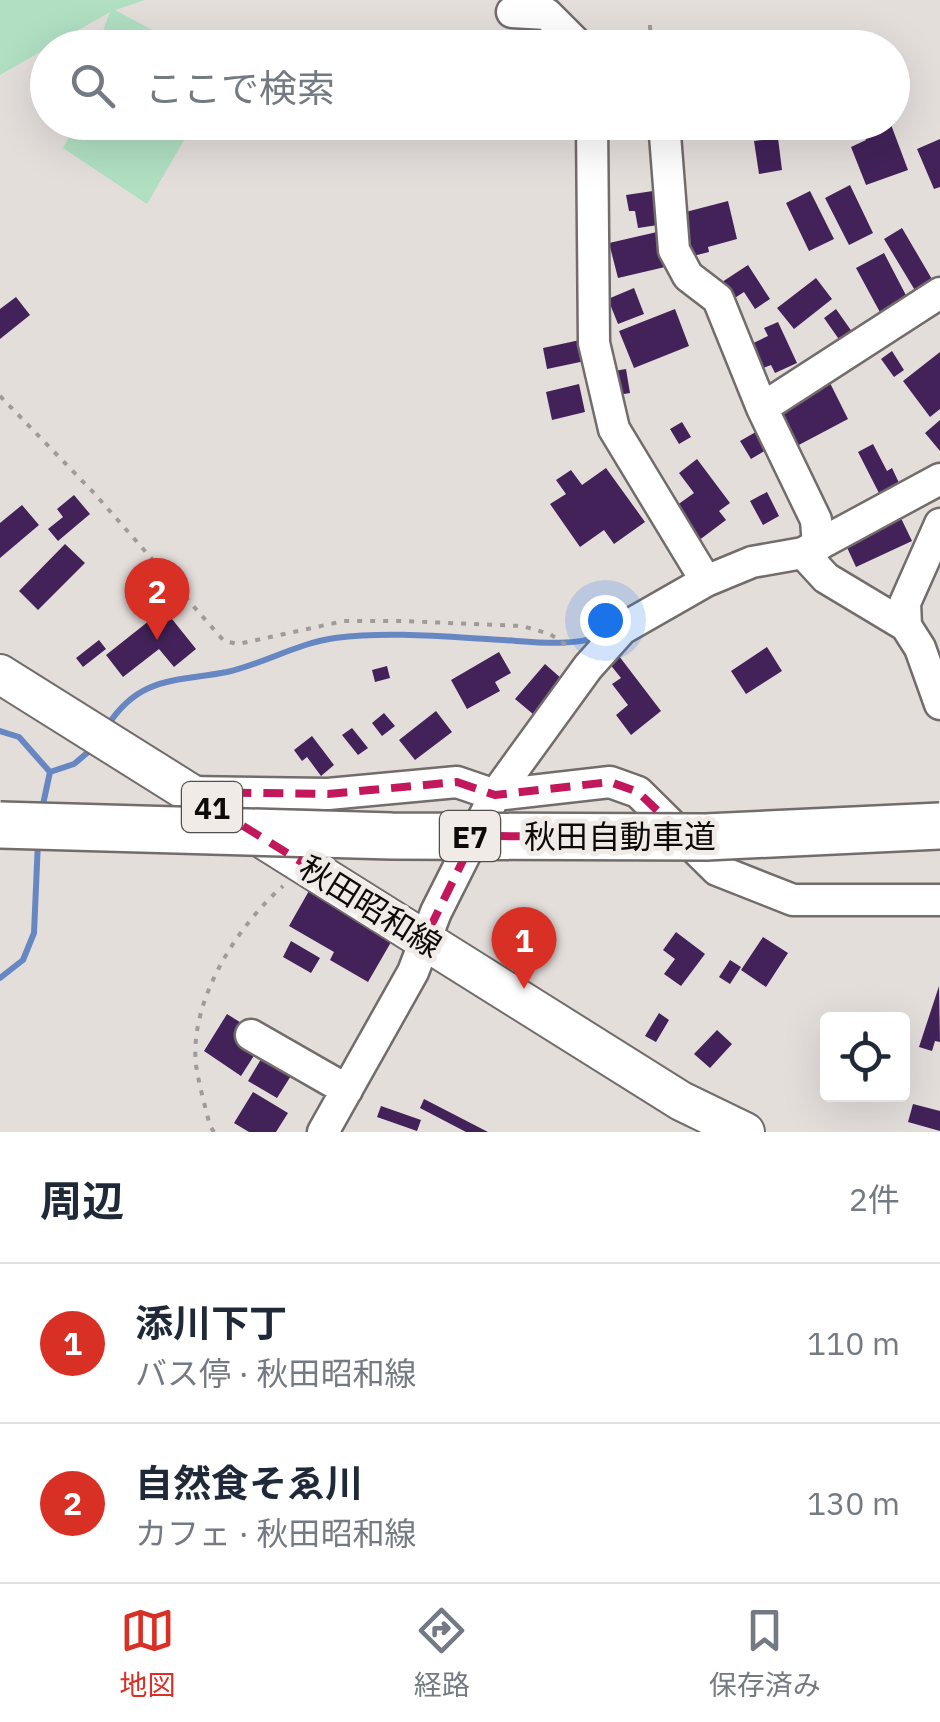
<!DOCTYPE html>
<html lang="ja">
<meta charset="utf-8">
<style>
:root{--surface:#fff;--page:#f6f6f7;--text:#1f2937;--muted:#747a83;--line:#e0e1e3;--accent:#d93025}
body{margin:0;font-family:"IBM Plex Sans","Noto Sans JP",sans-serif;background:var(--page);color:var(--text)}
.controls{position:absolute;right:30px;bottom:30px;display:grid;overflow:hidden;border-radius:10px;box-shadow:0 10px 40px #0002}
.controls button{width:90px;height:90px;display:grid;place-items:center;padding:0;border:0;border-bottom:2px solid var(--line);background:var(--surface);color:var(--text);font:50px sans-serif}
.you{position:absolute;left:605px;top:620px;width:35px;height:35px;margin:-25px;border:8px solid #fff;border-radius:50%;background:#1a73e8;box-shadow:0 0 0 15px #1a73e833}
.badge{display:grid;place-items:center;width:65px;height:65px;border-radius:50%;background:var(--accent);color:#fff;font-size:32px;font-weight:700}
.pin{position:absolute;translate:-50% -82px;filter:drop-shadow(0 2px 5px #0008)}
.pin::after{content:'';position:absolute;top:52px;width:35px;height:30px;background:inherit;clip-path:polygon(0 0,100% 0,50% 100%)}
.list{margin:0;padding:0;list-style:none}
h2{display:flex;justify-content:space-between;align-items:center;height:130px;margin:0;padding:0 40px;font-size:42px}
h2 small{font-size:32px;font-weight:400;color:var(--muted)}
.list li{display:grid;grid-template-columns:65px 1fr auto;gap:30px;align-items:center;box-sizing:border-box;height:160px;padding:0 40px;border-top:2px solid var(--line)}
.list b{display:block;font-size:38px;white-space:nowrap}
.list p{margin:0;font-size:32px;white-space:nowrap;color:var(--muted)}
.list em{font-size:32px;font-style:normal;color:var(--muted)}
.icon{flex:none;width:55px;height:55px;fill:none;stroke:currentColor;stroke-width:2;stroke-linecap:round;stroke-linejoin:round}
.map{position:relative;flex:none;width:940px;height:1132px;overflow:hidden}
.search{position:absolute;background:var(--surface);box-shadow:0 10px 40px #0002;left:30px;right:30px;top:30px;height:110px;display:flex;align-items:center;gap:25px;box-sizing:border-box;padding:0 35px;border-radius:55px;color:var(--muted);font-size:38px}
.sheet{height:450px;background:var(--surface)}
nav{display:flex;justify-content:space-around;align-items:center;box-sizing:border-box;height:140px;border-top:2px solid var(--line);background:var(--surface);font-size:28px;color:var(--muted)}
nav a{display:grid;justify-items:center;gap:5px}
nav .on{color:var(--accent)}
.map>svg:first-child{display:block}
.green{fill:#b0dfc2}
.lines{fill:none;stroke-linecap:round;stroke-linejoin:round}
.stream{stroke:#6787c3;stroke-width:6}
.building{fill:#422259}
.minor-casing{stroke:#726c6a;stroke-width:35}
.major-casing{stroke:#726c6a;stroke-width:42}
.path{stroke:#a09b99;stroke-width:4;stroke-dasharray:5 8;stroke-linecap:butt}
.minor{stroke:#fff;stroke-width:30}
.major{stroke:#fff;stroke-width:38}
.highway-bridge-casing{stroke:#726c6a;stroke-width:50;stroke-linecap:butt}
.highway-bridge{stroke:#fff;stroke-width:45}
.marked{fill:none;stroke:#c2185b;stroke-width:8;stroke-dasharray:20 12;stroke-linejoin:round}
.labels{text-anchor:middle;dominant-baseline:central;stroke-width:10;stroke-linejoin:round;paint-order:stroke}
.shield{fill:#f1ebe8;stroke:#514e4d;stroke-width:2.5}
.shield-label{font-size:30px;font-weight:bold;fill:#0d0b0a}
.street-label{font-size:32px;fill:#0d0b0a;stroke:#f1ebe8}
</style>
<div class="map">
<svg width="940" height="1132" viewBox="0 0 940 1132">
<rect width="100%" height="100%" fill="#e4dedb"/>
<!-- green -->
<path class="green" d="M0,0H145L115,10L169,39L174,47H99L97,46L110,12L0,75Z
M76,123V122L194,123L147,204L63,148Z"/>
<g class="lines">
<!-- stream -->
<path class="stream" d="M108,725C140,676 175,682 227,672C263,664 298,643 335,638C390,631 448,637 503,640C534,642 571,647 601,636
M0,731L19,737L50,772L42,809
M50,772L74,764L93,748
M0,978L23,960L34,933L38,841"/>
</g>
<!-- building -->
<path class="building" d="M834,122H855L857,132L836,135Z
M865,122H890L908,170L866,185L851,147L866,140L860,124Z
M778,138L782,170L759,174L754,141Z
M940,139V187L934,189L917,149Z
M850,185L873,233L849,245L825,198Z
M653,191L658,225L638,228L635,211H629L626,195Z
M810,191L834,239L809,251L786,203Z
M728,201L737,239L708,247L709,252L689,257L678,214Z
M902,228L936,286L919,297L884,239Z
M657,232L665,267L618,278L609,243Z
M884,253L909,301L882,316L856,268Z
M748,265L770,299L755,309L744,292L730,301L719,284Z
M816,278L832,299L794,329L777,308Z
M634,288L644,314L618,324L608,299Z
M16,297L30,315L0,339V309Z
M675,309L689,346L634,368L619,331Z
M836,309L855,336L843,345L824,318Z
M778,322L797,363L775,373L771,365L756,371L745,347L768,336L764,328Z
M580,340L585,361L547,369L543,348Z
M892,351L904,370L894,377L881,359Z
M940,352V409L930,417L903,381Z
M626,369L630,393L612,396L608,372Z
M830,383L848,419L795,447L777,411Z
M579,384L585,412L552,420L546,392Z
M940,420V451L925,433Z
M682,422L691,437L679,444L670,429Z
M761,429L771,447L751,459L740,441Z
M873,444L887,471L892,468L900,485L880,495L858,452Z
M697,459L730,503L719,511L726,520L698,541L673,508L694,493L679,473Z
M606,468L645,522L614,544L604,530L580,547L550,504L566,494L556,480L571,470L582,485Z
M767,492L779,516L763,525L750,501Z
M74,495L90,514L58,541L48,529L63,517L57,509Z
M22,505L39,525L0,558V523Z
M899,514L912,541L856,567L844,541Z
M65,544L85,563L38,610L19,591Z
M164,609L196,649L174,667L159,649L123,677L106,655Z
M99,640L106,649L83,667L76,658Z
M767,647L782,671L746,694L731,671Z
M499,652L511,673L495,682L500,691L467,709L451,680Z
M619,656L661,711L631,735L616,715L628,705L612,684L621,678L609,663Z
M545,664L562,679L533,714L515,699Z
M387,666L390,678L375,682L372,670Z
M436,711L452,732L415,760L399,740Z
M384,713L395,726L382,736L372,723Z
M352,728L368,748L358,755L342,735Z
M312,736L334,765L321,776L307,757L302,761L294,750Z
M310,889L394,937L368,982L330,960L334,952L289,926Z
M509,922L524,931L511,954L496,945Z
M676,932L705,954L681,986L664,974L675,959L663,950Z
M763,937L788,953L766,987L741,970Z
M291,941L320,958L311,973L283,957Z
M730,960L741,967L730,984L719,977Z
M939,986L940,1042L935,1041L932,1051L919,1047Z
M659,1013L669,1020L656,1042L645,1036Z
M227,1014L243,1024L235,1037L257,1051L241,1076L204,1051Z
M717,1030L732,1044L710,1068L694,1054Z
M264,1054L294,1071L277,1098L248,1081Z
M253,1092L288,1113L276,1132H249L234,1123Z
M424,1099L488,1132H466L420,1108Z
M913,1104L940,1111V1131L908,1122Z
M381,1106L421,1120L417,1131L377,1117Z"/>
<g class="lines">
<!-- minor casing -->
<g class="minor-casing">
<path id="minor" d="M512,12L547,14L581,48
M592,122L594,343L614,429L706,581
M664,122L674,250L688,276L718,299L762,408L816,520L818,546
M762,408L940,293
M803,553L826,578L906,626L920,648L940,704
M906,626L905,603L940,524
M188,792L328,794L457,782L495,795L610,782L638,792L717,870L793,900H940
M251,1035L347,1090
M323,1132L413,972L436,912L495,795L588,667L622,629L706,581L752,562L803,553L940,479"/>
</g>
<!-- major casing -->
<g class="major-casing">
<path id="major" d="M0,674L681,1101L745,1132"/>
</g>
<!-- path -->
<path class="path" d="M650,25L651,48
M0,396L94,493L224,641L238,644L344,621H401L522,626L550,634L569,647
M214,1132L210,1126C205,1106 199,1085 196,1065C189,1001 237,926 283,886"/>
<!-- minor -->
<use href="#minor" class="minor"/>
<!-- major -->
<use href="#major" class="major"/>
<!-- highway-bridge casing -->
<g class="highway-bridge-casing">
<path id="highway-bridge" d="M0,825L392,836L706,837L940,826"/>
</g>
<!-- highway-bridge -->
<use href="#highway-bridge" class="highway-bridge"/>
</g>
<!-- marked area -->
<path class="marked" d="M457,782L495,795L610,782L638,792L685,837L475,836L425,938L188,792L328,794Z"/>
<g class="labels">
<!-- shield labels -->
<g class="shield">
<rect x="182" y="782" width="60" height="50" rx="8"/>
<rect x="440" y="811" width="60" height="50" rx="8"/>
</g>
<g class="shield-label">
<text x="212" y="807">41</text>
<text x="470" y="836">E7</text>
</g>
<!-- street labels -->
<g class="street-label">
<text x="620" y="836">秋田自動車道</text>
<text transform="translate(371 906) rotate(32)">秋田昭和線</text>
</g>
</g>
</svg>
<div class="controls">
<button><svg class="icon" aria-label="locate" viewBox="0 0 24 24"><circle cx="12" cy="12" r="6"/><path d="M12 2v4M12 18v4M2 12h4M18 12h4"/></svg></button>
</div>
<div class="you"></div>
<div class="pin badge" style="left:524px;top:989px">1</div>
<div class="pin badge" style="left:157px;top:640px">2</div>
<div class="search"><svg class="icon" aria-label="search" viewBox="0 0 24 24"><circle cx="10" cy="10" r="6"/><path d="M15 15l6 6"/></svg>ここで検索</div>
</div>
<section class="sheet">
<h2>周辺<small>2件</small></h2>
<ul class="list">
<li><span class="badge">1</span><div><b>添川下丁</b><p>バス停 · 秋田昭和線</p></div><em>110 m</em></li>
<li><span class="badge">2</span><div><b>自然食そゑ川</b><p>カフェ · 秋田昭和線</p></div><em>130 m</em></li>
</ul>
</section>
<nav>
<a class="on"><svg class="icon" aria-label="map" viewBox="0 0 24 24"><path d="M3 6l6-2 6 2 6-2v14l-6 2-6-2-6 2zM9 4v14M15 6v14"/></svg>地図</a>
<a><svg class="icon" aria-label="directions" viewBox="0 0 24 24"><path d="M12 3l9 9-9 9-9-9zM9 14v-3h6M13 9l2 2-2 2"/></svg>経路</a>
<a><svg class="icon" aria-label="saved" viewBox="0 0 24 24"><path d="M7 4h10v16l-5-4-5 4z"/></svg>保存済み</a>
</nav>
